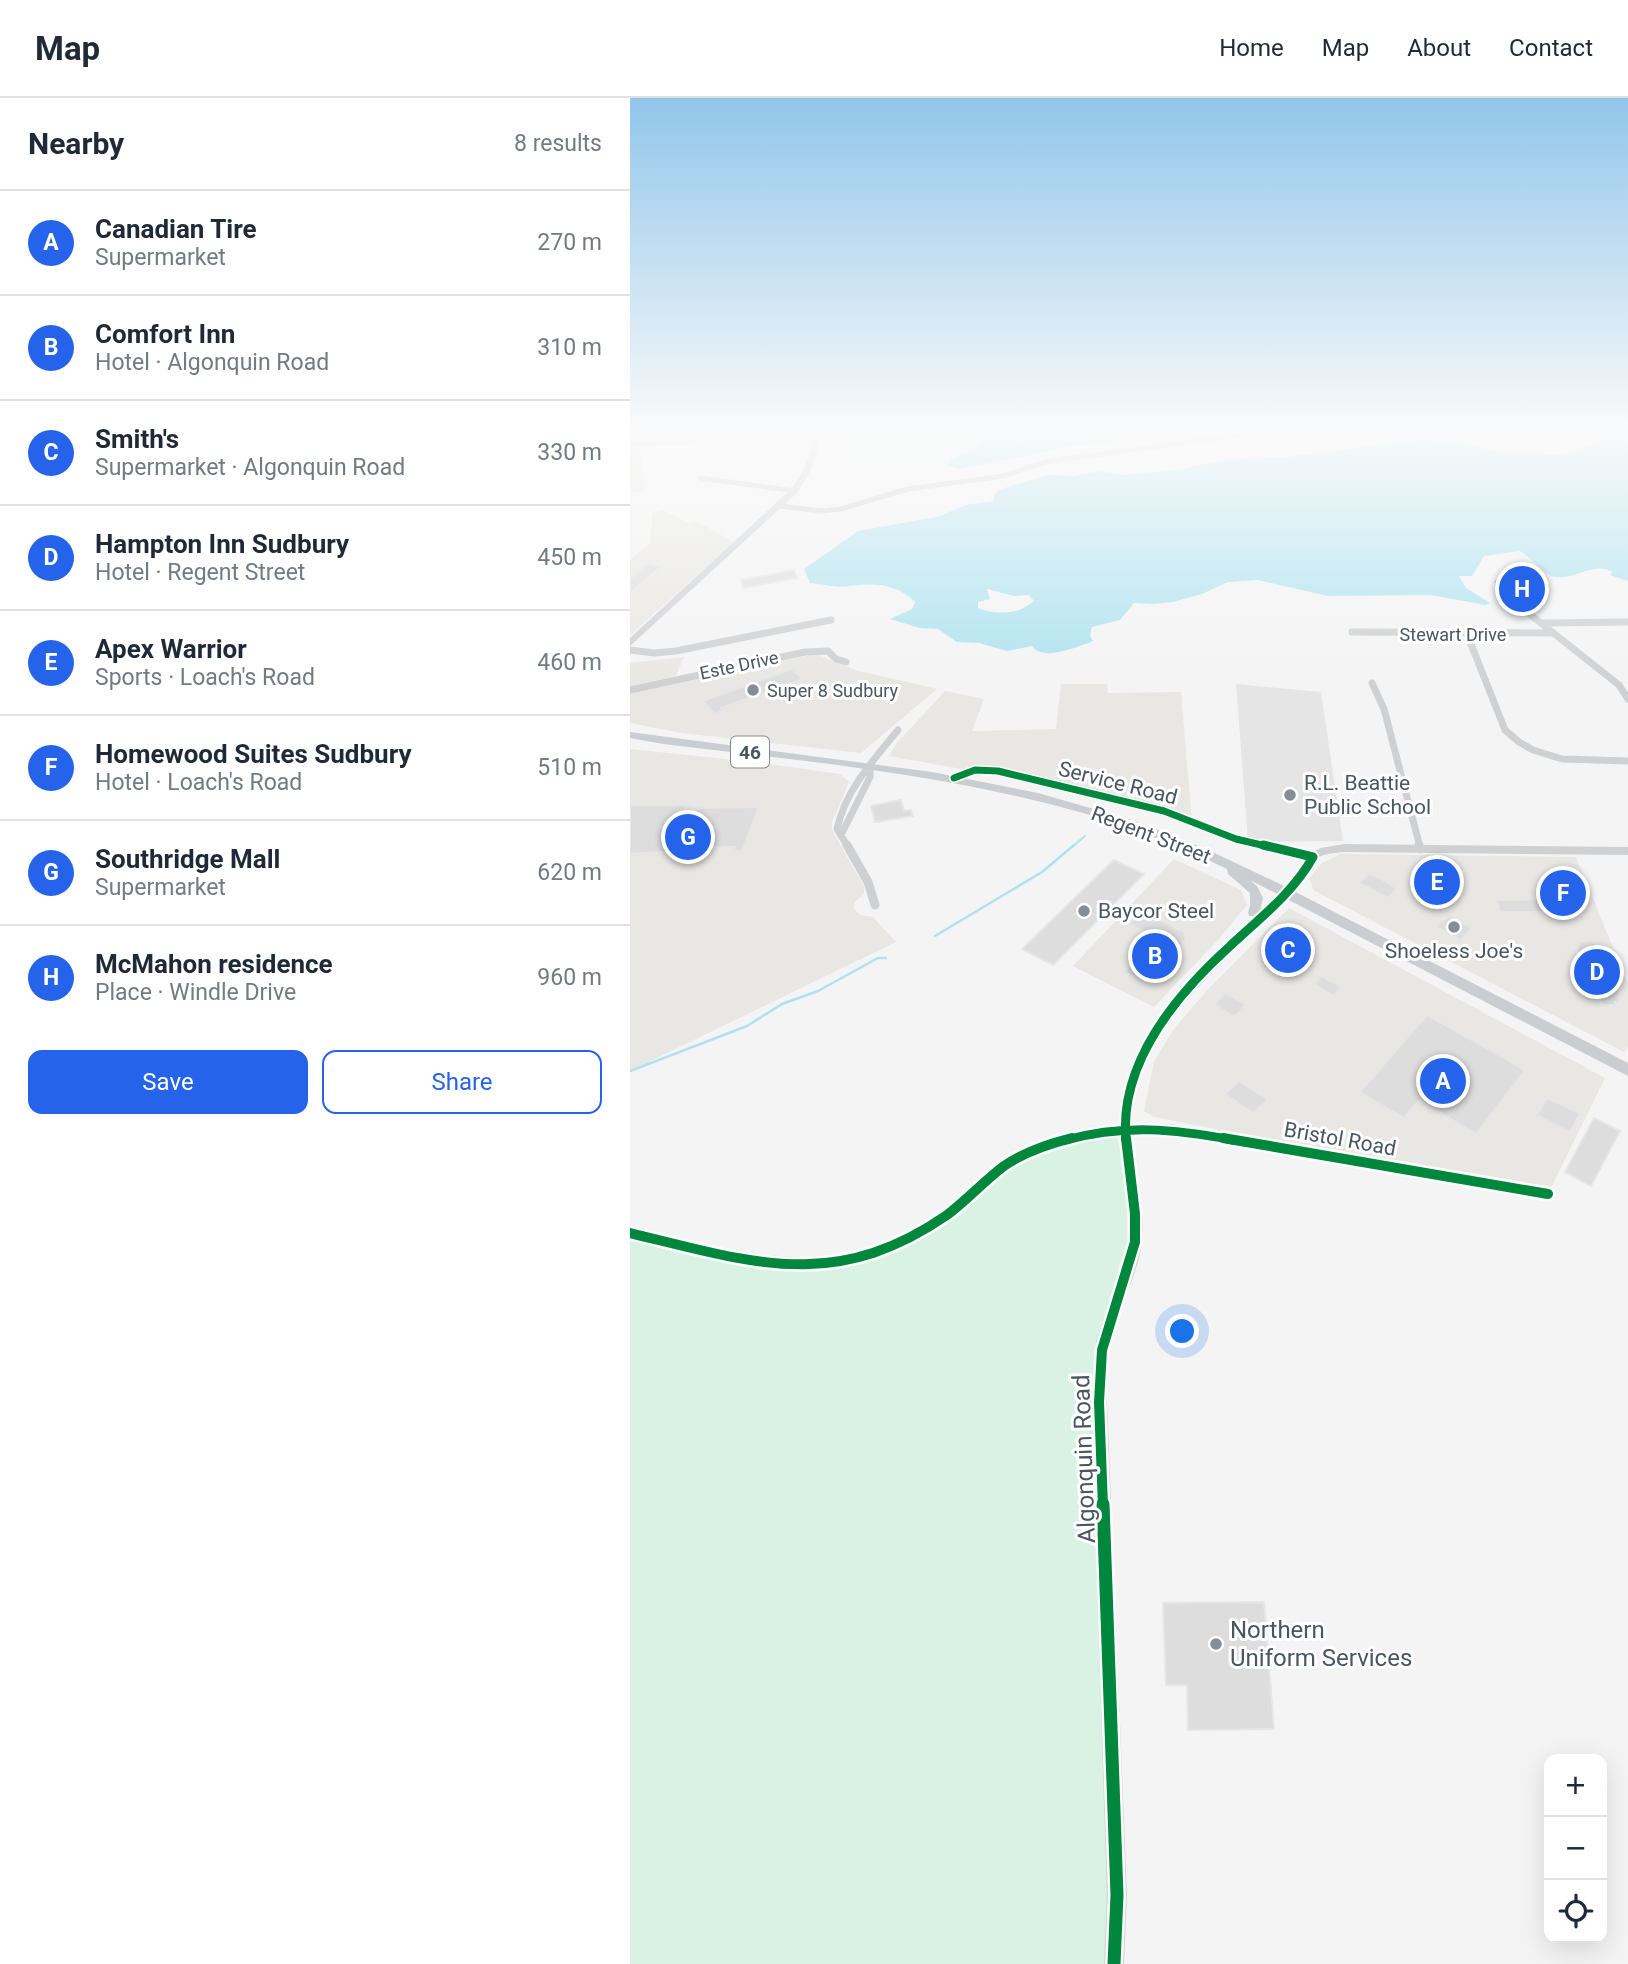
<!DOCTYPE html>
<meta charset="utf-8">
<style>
:root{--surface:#fff;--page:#f6f6f7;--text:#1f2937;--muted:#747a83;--line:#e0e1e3;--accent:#2563eb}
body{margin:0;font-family:Roboto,sans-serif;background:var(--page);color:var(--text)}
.controls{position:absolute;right:21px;bottom:21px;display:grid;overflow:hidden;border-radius:14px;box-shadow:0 7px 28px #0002}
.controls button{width:63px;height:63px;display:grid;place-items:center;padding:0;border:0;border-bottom:2px solid var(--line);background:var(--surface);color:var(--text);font:35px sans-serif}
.you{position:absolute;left:553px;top:1234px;width:24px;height:24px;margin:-18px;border:5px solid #fff;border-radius:50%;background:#1a73e8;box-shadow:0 0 0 10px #1a73e833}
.badge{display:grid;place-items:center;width:46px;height:46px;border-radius:50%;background:var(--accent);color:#fff;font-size:23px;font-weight:700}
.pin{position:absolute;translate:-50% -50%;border:4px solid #fff;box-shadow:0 2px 7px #0006}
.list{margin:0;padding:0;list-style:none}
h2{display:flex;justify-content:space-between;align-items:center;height:91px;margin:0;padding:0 28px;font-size:30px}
h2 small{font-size:23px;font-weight:400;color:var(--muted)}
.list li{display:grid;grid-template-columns:46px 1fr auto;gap:21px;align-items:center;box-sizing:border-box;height:105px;padding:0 28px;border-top:2px solid var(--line)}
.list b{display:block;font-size:26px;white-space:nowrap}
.list p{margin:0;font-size:23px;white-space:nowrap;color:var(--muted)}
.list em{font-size:23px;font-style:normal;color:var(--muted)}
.actions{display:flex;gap:14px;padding:21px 28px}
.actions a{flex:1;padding:16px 0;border:2px solid var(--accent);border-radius:14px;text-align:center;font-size:24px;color:var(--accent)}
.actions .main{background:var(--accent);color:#fff}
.icon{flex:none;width:38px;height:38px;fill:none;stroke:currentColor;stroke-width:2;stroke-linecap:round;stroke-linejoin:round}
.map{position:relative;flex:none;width:998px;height:1866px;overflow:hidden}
header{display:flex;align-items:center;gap:42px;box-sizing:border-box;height:98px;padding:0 35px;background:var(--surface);border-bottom:2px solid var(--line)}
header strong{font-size:33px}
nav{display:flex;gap:38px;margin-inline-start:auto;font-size:24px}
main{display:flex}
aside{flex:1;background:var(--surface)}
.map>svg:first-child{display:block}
.commercial{fill:#e8e7e3}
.education{fill:#e6e5e6}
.green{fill:#d9f2e3}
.water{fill:#aee2f0;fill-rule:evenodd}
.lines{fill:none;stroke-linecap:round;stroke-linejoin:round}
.stream-far1{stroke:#aee2f0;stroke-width:2}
.stream{stroke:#aee2f0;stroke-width:2.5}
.building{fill:#ddddde;stroke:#e5e6e7;stroke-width:2}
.minor-far3{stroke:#ced0d2;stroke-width:5}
.minor-far2{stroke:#ced0d2;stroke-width:7}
.minor-far1{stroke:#ced0d2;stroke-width:9}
.minor{stroke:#ced0d2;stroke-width:10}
.tertiary{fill:#ced0d2;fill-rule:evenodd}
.secondary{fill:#ced0d4;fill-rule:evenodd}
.primary{fill:#caced1;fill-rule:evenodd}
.cycleway-far3-casing{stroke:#fff;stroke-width:10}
.cycleway-far2-casing{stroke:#fff;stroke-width:13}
.cycleway-far1-casing{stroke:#fff;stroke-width:15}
.cycleway-casing{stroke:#fff;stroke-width:18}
.cycleway-far3{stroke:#00873e;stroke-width:7}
.cycleway-far2{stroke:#00873e;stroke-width:9}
.cycleway-far1{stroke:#00873e;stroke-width:10}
.cycleway{stroke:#00873e;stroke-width:13}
.poi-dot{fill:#868d94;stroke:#fff;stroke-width:2.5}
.labels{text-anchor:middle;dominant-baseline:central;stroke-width:6;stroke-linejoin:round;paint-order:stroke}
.far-street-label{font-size:18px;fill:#4a5661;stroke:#fff}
.far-poi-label{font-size:18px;fill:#4a5661;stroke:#fff;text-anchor:start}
.shield{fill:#fff;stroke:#808990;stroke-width:2}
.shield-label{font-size:19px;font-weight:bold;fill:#4a5661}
.street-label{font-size:21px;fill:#4a5661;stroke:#fff}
.poi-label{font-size:21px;fill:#4a5661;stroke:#fff;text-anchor:start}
.near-street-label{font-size:24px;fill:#4a5661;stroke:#fff}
.near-poi-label{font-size:24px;fill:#4a5661;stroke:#fff;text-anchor:start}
</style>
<header>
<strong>Map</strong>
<nav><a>Home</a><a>Map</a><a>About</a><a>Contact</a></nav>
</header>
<main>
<aside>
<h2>Nearby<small>8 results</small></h2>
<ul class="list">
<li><span class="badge">A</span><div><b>Canadian Tire</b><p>Supermarket</p></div><em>270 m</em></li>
<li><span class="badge">B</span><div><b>Comfort Inn</b><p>Hotel · Algonquin Road</p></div><em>310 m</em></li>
<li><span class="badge">C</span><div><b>Smith's</b><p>Supermarket · Algonquin Road</p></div><em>330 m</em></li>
<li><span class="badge">D</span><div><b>Hampton Inn Sudbury</b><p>Hotel · Regent Street</p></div><em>450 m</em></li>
<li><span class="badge">E</span><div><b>Apex Warrior</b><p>Sports · Loach's Road</p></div><em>460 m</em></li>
<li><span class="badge">F</span><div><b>Homewood Suites Sudbury</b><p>Hotel · Loach's Road</p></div><em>510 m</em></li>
<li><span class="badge">G</span><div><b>Southridge Mall</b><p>Supermarket</p></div><em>620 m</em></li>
<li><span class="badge">H</span><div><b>McMahon residence</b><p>Place · Windle Drive</p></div><em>960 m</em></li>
</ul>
<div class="actions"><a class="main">Save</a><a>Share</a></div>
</aside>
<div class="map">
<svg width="998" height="1866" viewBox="0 0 998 1866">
<rect width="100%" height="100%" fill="#f4f4f4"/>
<!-- commercial -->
<path class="commercial" d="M10,348L16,393L0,394V349Z
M33,412L59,425L66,423L104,444L0,537V462L20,445L22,415Z
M186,556L225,572L307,591L231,655L52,635L0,625V595Z
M54,559L46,578L0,589V565Z
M431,586H477L478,595L551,594L562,724L534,713L352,671L337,672L259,658L266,646L315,593L354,601L342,633L426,631Z
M0,651L124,664L210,676L219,684L202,724V732L234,789V796L225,804L224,811L230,817L243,819L266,844L0,973Z
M711,756L946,759L998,886V949L994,954L683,792L680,780L692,765Z
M544,761L611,792L617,807L588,842L524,909L443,868Z
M659,810L975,980L918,1096L524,1019L514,1013L524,964L543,932L578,891Z"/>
<!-- education -->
<path class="education" d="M606,586L691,594L713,743L618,744Z"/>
<!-- green -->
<path class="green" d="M306,330L328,340L350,337L351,344L344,352L328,357H218L216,333Z
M495,1032L506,1118L475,1237L484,1866H0V1135L184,1167L288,1137L370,1072L414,1047Z"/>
<!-- water -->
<path class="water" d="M276,328H524L484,343L444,348L330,371L318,368L320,362C332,355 352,354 350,337C334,338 312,347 304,330Z
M964,328H998V483L980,477L983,474C961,462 943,485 921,478C914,475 900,459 890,453L854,458L842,478H829L836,490L860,505L856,507L801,497L698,498L628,482L598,484L572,496L543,504L522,506L504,505L490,522L462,529L460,537L463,543C448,549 412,564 402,548L377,553L349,545L327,544L308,531L290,530L260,521L282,511L285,504C266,485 244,485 219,488C207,490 192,486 180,485L174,471L228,433L307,419L336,407L363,403L366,394L371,391L418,377L444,378L469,373L494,377L548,372L594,362L656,359L787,342L822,343L865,353L929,357L948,353L973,341ZM357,491L384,498L399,497L404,503C388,517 367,517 348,510V504L360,501Z"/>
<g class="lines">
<!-- stream-far1 -->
<path class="stream-far1" d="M442,749L455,738"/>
<!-- stream -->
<path class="stream" d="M305,838L412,774L444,747
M0,973L117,928L152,906L188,893L248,860H256"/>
</g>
<!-- building -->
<path class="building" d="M17,465L32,468L0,495V481Z
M164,472L167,480L113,490L111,482Z
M162,571L172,581L91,610L93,613L84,616L73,603Z
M271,702L274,713L281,712L283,718L245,724L241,708Z
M0,707H56L52,717L70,710L129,709L112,753H104L105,749H47L46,753L0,756Z
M484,762L514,776L423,867L392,851Z
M738,776L750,780L767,791L758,800L729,785Z
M921,789H940L949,814H870L867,802L926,801Z
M513,813L554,834L556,841L516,883L494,874L527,841L499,826Z
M819,817L842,830L831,842L805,829Z
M948,843H961L971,850L990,899H987L989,904H985L986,907H973L971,902H967L964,894H960L946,855H949L946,847H949Z
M692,878L712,889L704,898L684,886Z
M595,895L616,907L604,919L584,906Z
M797,917L895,972L846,1036L789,1002L774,1020L730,994Z
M609,983L636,1000L638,1002L623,1015L595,996Z
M917,1000L950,1015L940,1034L907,1017Z
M964,1020L990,1033L961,1088L935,1074Z
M634,1504L644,1631L558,1632L557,1587H536L533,1505Z"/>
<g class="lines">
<!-- minor-far3 -->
<path class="minor-far3" d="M855,328L888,333L891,328
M0,346L63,344
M71,380L164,393
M150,408L192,413L211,411L278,391L373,378L415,364L675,328
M867,484L876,497L899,516"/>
<!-- minor-far2 -->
<path class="minor-far2" d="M897,514L989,587L998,601
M914,525L998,524
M722,534L923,535
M837,536L875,632L889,644L903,652L932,661L998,663
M0,552L24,555L46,553L201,522
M742,585L754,611L790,749
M0,592L175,554L198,553L206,561L216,564
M324,680L345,672L368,673L534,713L606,741L640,749
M212,735L240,679V668
M218,749L207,731C215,693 244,661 268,632"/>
<!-- minor-far1 -->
<path class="minor-far1" d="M217,747L238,784L245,807
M633,747L683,759
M789,747L790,751
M495,1032L542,1031L603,1042"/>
<!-- minor -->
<path class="minor" d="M593,1040L918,1096"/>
<!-- tertiary -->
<path class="tertiary" d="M714,746L998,749V757L714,754C706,755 695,755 688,760C683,765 679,776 674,782C664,795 653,806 641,817C582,876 499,941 502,1033C503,1071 516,1107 512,1144C508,1176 491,1205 482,1235C476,1257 477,1281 477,1304L497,1797L494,1866H474L477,1797L461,1304L466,1243L489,1179L498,1144V1116L489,1038C456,1042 420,1046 391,1063C359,1083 336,1113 305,1134C293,1142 280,1147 266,1153C176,1191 90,1163 0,1141V1129C97,1151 203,1185 294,1126C321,1108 342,1084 368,1065C403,1039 446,1032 489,1027C494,949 545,898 597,844C622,829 655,792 673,768L675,764L672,761L673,758L691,750Z"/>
<!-- secondary -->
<path class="secondary" d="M184,328H190C190,354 182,374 167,395L0,548V540L161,391C176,372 183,353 184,328Z"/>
<!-- primary -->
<path class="primary" d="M0,634L302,674L408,695L502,722L576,751L648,785L998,965V978L620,782L627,788L633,800L629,818H619L618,815L620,807V795L598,776L597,771C550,749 503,729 453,715C316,676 174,663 33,646L0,640Z"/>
<!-- cycleway-far3 casing -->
<g class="cycleway-far3-casing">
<path id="cycleway-far3" d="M324,680L345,672L368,673L534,713L606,741L640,749"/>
</g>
<!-- cycleway-far2 casing -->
<g class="cycleway-far2-casing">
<path id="cycleway-far2" d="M436,1042C495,1026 544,1031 603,1042
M496,1042C489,966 546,897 599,849C629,821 663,795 683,759L633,747"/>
</g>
<!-- cycleway-far1 casing -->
<g class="cycleway-far1-casing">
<path id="cycleway-far1" d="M593,1040L918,1096
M0,1135C121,1164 204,1195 317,1117C337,1102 354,1083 374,1068C394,1054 418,1046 442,1040
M473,1408L469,1304L472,1252L505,1144V1116L496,1040"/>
</g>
<!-- cycleway casing -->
<g class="cycleway-casing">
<path id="cycleway" d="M473,1406L487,1797L484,1866"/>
</g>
<!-- cycleway-far3 -->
<use href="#cycleway-far3" class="cycleway-far3"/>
<!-- cycleway-far2 -->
<use href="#cycleway-far2" class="cycleway-far2"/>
<!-- cycleway-far1 -->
<use href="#cycleway-far1" class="cycleway-far1"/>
<!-- cycleway -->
<use href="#cycleway" class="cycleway"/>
</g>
<!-- sky -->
<linearGradient id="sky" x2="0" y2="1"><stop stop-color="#91c6eb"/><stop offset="0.56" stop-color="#fafafa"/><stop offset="1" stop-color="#fafafa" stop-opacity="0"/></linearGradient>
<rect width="998" height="590" fill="url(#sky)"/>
<!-- markers -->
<g class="poi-dot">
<circle cx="123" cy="592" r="7"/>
<circle cx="660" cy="697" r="7"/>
<circle cx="454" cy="813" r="7"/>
<circle cx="824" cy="829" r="7"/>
<circle cx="586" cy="1546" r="7"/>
</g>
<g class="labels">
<!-- far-street labels -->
<g class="far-street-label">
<text x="823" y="536">Stewart Drive</text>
<text transform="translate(109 567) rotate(-12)">Este Drive</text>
</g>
<!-- far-poi labels -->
<g class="far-poi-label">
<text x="137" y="592">Super 8 Sudbury</text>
</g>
<!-- shield labels -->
<rect class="shield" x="101" y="638.5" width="38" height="31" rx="5"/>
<g class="shield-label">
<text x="120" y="654">46</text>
</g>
<!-- street labels -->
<g class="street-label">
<text transform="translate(488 685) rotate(14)">Service Road</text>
<text transform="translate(521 737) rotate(21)">Regent Street</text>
<text transform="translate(710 1041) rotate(10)">Bristol Road</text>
</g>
<!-- poi labels -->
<g class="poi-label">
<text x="674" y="685">R.L. Beattie<tspan x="674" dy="24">Public School</tspan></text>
<text x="468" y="813">Baycor Steel</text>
<text x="824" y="853" text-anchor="middle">Shoeless Joe's</text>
</g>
<!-- near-street labels -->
<g class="near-street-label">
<text transform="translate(454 1361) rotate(-92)">Algonquin Road</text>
</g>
<!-- near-poi labels -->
<g class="near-poi-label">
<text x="600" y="1532">Northern<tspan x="600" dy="28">Uniform Services</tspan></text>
</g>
</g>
</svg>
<div class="controls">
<button>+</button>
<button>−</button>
<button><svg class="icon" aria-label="locate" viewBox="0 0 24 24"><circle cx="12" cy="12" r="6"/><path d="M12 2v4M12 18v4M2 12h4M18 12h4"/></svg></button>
</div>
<div class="you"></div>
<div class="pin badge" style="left:813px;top:983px">A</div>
<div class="pin badge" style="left:525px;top:858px">B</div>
<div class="pin badge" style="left:658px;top:852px">C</div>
<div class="pin badge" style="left:967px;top:874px">D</div>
<div class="pin badge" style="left:807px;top:784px">E</div>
<div class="pin badge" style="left:933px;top:795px">F</div>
<div class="pin badge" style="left:58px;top:739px">G</div>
<div class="pin badge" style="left:892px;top:491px">H</div>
</div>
</main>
